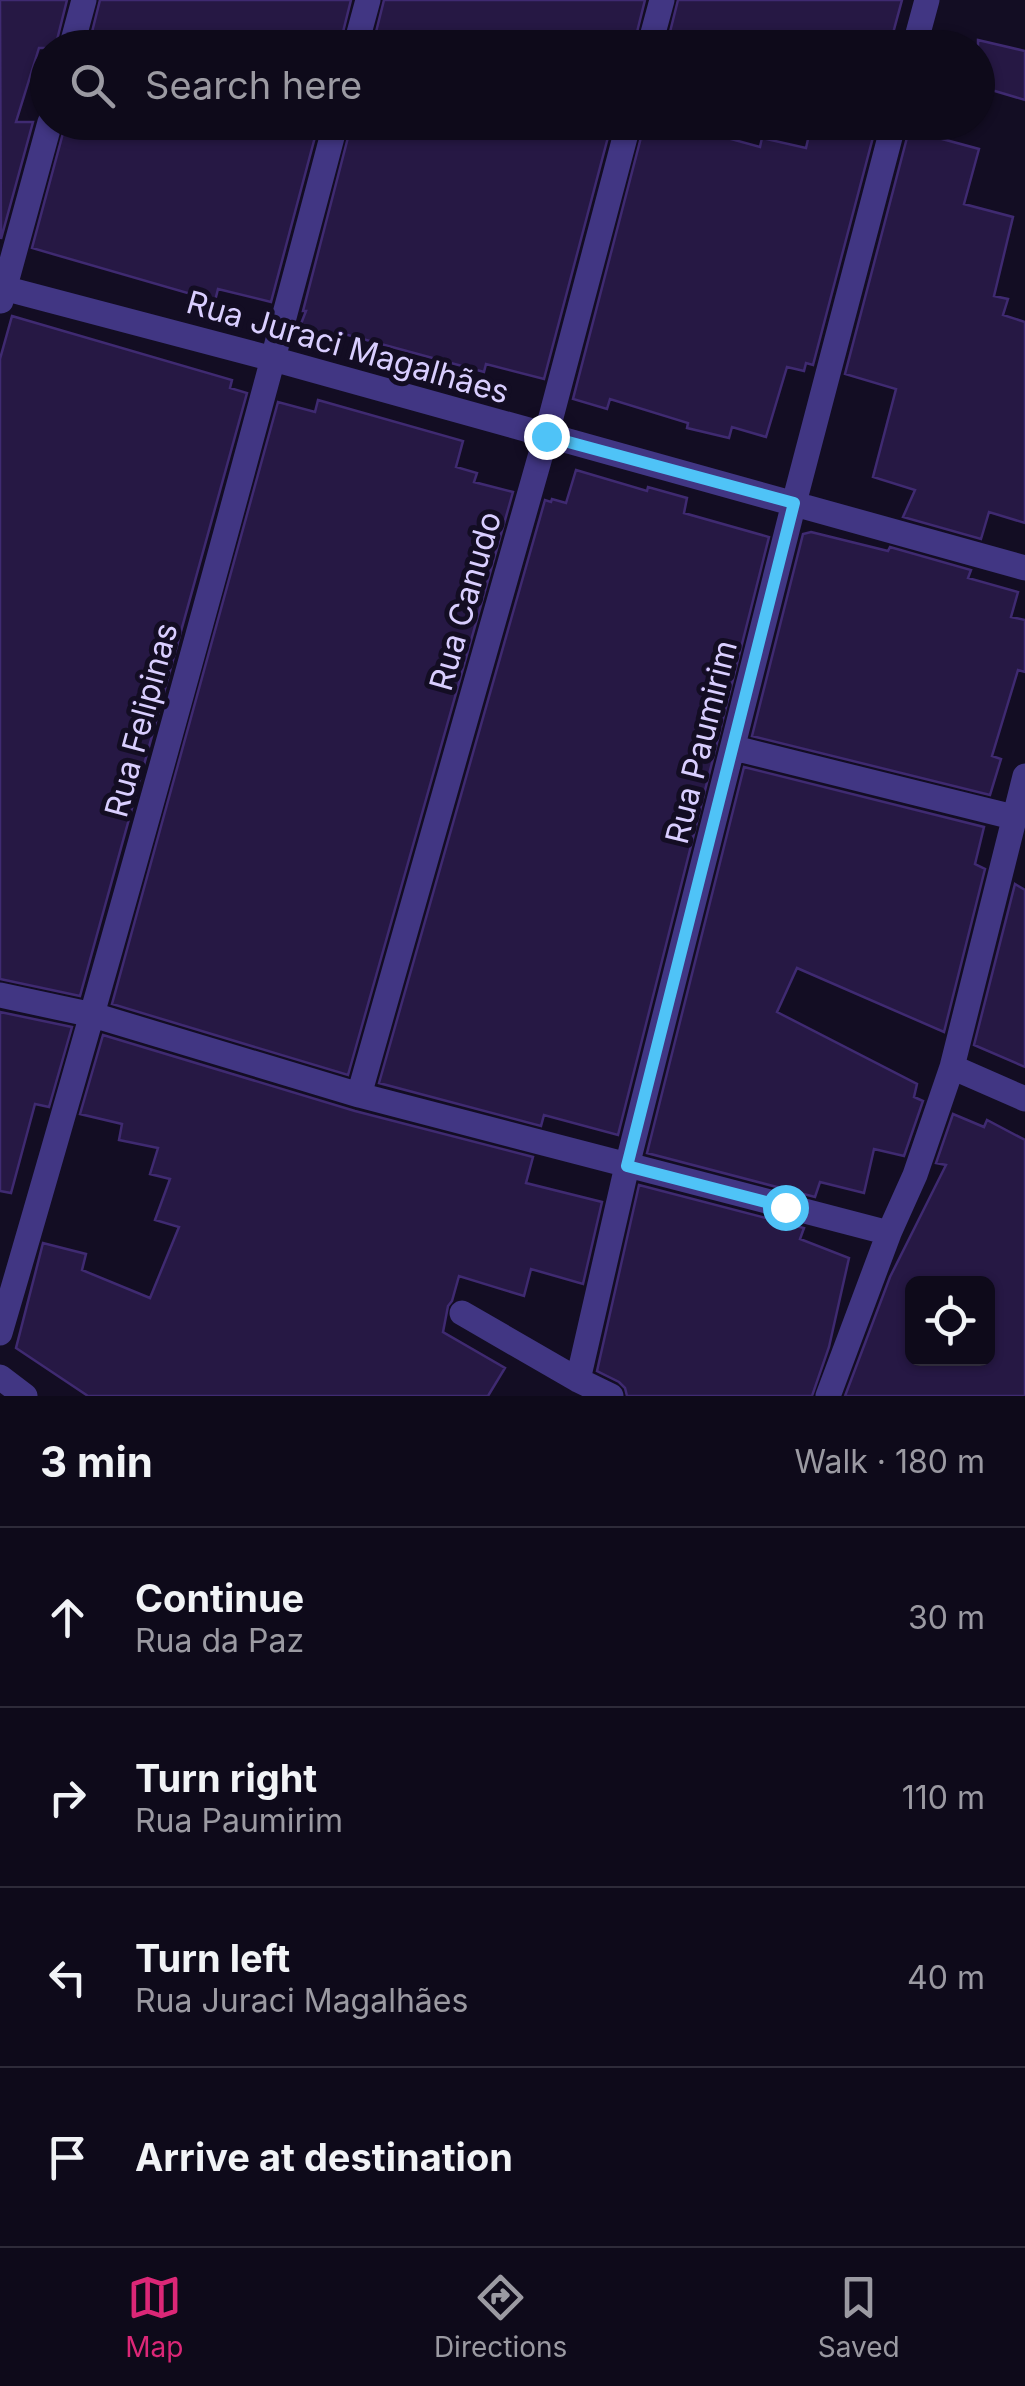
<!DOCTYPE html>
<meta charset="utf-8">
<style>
:root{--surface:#0e0a1a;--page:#171323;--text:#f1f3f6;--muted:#9b9aa2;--line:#2e2b39;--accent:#db2777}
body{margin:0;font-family:Inter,sans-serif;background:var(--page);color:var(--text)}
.controls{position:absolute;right:30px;bottom:30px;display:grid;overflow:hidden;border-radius:15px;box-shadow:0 2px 8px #0004}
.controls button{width:90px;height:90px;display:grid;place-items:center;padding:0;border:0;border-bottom:2px solid var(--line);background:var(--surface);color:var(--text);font:50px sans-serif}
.stop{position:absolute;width:30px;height:30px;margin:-22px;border:8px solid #4fc3f7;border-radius:50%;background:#fff}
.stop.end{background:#4fc3f7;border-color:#fff;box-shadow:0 2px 10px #0008}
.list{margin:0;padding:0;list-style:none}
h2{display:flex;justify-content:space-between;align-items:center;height:130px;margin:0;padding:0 40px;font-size:42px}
h2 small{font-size:32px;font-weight:400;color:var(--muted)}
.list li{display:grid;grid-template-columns:65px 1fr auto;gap:30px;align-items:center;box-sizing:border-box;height:180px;padding:0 40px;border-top:2px solid var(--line)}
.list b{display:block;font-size:38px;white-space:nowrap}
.list p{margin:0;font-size:32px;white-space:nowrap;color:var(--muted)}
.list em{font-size:32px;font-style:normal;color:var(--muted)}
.icon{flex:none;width:55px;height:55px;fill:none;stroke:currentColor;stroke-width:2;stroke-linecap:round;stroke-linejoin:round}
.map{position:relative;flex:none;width:1025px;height:1396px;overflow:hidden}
.search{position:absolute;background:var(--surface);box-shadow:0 2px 8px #0004;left:30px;right:30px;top:30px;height:110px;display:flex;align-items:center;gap:25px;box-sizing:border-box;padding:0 35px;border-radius:55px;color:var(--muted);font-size:38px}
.sheet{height:850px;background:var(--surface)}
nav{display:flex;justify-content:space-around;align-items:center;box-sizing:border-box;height:140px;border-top:2px solid var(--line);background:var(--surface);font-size:28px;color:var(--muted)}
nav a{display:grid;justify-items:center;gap:5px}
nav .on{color:var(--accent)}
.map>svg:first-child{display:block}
.building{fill:#261844;stroke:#3f2a71;stroke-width:2.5;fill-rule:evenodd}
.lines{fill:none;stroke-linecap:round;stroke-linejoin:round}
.minor{stroke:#413683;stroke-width:25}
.route{stroke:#4fc3f7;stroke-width:12}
.labels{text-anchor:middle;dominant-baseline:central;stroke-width:10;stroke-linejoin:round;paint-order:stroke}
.street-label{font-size:32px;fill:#d9ceff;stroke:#130d23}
</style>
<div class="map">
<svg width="1025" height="1396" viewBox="0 0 1025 1396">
<rect width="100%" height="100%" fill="#130d23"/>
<!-- building -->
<path class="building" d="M0,0H67L55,48H39L16,122H33L1,239Z
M100,0H351L339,48H88Z
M384,0H645L633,48H372Z
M678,0H902L889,48H666Z
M978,40L1025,51V100L978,86Z
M66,122H319L271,302L218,289L215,301L32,248Z
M352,122H612L544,379L486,364L484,372L337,332L335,340L299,329L306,311H303Z
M645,122H669L760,147L762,138L806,148L812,122H877L813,365L806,363L804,371L787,367L766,437L732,427L729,438L687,428L688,423L610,399L607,409L573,399Z
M909,130L979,149L964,204L1013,217L994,296L1008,299L1003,315L1025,322V523L989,512L981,539L903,517L915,490L873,477L896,389L845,374Z
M12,316L232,380L230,388L247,393L80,996L0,979V359Z
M318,400L463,441L456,467L477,473L474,482L513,492L348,1075L112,1004L278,402L315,412Z
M576,470L647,491L648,487L687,498L684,513L769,537L618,1135L544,1115L541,1126L379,1083L545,500L551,502L552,499L566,503Z
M811,532L888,551L890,547L971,570L968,578L1018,592L1011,617L1025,620V672L1018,670L992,756L1001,759L990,795L752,736L803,534Z
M744,767L984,827L975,864L985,869L944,1032L797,968L777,1012L917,1084L914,1097L923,1101L904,1156L874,1149L864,1193L820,1182L815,1197L647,1153Z
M1015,884L1025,890V1067L974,1045Z
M0,1012L72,1027L49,1107L35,1104L11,1193L0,1191Z
M103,1035L355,1111L533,1157L526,1183L602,1202L583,1284L531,1269L524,1296L459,1276L452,1301L448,1306L443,1332L505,1368L488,1396H88L16,1348L43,1243L86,1254L82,1270L150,1298L179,1227L155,1220L170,1179L150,1174L158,1148L119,1140L122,1124L80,1114Z
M953,1114L984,1127L987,1120L1025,1140V1396H845L890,1277L946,1165L936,1163ZM912,1284H988V1358H912Z
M639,1185L804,1228L800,1239L849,1258L829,1347L812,1396H627L625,1388L619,1382L597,1371Z"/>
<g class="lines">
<!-- minor -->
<path class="minor" d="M71,48L84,0
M355,48L368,0
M649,48L662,0
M914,48L927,0
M0,287L273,359L1025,568
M1,301L50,122
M734,748L1013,817
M0,995L93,1015L359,1095L889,1233
M952,1067L1025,1099
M359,1095L546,436L629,122
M462,1313L578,1380L611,1396
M0,1333C118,931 229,527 336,122
M0,1377L25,1396
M578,1380L627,1166L794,503L894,122
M828,1396L889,1233L915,1175L952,1067L1025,776"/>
</g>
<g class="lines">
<!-- route -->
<path class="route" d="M546,436L794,503L627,1166L785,1207"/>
</g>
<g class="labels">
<!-- street labels -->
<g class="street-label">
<text transform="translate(348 347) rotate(16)">Rua Juraci Magalhães</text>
<text transform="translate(465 601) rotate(-74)">Rua Canudo</text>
<text transform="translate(141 720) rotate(-75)">Rua Felipinas</text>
<text transform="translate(701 742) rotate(-76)">Rua Paumirim</text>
</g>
</g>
</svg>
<div class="controls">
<button><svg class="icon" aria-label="locate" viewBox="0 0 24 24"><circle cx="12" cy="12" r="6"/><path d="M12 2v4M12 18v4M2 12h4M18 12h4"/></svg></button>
</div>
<div class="stop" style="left:785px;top:1207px"></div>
<div class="stop end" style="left:546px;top:436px"></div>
<div class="search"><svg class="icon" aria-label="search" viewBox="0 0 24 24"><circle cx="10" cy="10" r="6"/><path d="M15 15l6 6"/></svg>Search here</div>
</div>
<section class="sheet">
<h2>3 min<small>Walk · 180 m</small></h2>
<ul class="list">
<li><svg class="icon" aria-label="ahead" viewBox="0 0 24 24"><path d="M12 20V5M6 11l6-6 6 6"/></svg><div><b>Continue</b><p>Rua da Paz</p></div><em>30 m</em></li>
<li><svg class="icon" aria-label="right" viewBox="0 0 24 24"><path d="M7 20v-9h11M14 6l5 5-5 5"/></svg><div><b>Turn right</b><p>Rua Paumirim</p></div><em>110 m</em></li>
<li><svg class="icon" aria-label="left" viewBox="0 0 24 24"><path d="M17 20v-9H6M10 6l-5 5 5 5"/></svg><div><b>Turn left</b><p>Rua Juraci Magalhães</p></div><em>40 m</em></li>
<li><svg class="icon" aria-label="arrive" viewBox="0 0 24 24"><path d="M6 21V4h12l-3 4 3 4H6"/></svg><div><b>Arrive at destination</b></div></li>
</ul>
</section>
<nav>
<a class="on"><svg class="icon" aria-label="map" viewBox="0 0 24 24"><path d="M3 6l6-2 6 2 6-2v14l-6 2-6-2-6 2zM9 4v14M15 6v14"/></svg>Map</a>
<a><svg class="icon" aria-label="directions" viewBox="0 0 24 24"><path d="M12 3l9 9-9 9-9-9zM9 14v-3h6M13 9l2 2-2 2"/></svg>Directions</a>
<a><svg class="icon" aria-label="saved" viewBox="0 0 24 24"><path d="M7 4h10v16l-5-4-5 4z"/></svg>Saved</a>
</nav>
